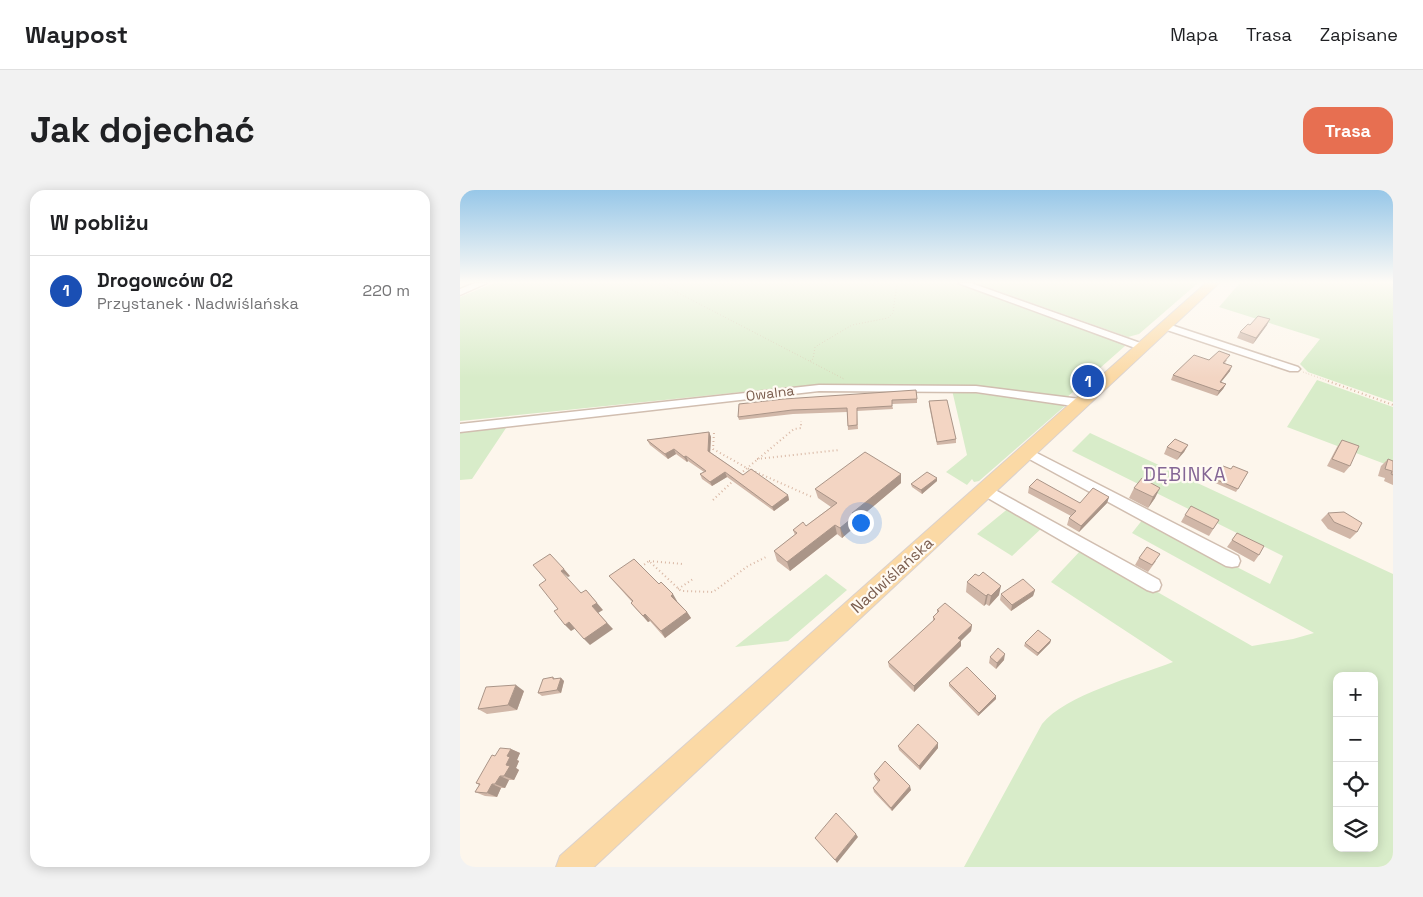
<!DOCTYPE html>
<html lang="pl">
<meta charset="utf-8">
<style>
:root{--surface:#fff;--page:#f2f2f2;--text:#202124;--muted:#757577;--line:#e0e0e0;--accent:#e76f51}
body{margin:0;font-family:"Space Grotesk",sans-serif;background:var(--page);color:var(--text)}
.controls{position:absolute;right:15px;bottom:15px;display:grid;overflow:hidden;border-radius:10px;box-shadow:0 2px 12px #0003}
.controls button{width:45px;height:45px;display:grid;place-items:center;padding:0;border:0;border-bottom:1px solid var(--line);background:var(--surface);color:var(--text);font:25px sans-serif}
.you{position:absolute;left:400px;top:332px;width:18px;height:18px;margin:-12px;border:4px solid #fff;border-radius:50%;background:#1a73e8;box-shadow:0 0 0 8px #1a73e833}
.badge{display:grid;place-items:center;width:32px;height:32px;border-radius:50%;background:var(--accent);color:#fff;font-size:16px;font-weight:700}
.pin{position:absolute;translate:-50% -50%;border:2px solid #fff;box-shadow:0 1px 5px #0006}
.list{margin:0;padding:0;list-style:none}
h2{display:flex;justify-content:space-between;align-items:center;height:65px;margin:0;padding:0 20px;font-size:21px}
h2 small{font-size:16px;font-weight:400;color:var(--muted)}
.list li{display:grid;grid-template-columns:32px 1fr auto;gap:15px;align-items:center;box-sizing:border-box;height:70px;padding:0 20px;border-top:1px solid var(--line)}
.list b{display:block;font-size:19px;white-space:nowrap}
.list p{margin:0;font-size:16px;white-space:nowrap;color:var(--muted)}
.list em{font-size:16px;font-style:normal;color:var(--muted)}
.icon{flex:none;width:28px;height:28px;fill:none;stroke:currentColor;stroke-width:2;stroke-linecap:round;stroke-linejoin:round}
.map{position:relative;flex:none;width:933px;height:677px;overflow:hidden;border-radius:15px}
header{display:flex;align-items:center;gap:30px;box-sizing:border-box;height:70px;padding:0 25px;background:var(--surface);border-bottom:1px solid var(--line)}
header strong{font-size:24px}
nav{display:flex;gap:28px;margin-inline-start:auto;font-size:18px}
.intro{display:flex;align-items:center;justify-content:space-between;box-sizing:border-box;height:120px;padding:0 30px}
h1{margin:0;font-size:35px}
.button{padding:12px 22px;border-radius:15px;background:var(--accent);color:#fff;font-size:18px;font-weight:700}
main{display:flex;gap:30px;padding:0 30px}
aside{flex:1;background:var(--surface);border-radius:15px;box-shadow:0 2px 12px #0003}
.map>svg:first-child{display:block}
.green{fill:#d8ecc9;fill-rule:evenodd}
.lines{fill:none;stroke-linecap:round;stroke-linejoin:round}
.minor-casing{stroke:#d1beb0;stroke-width:3}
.major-casing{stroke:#dad1cd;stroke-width:2}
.path-far1{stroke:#d9b8a5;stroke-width:1;stroke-dasharray:0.5 2.5;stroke-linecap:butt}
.path{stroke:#d9b8a5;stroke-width:2;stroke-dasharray:1 3;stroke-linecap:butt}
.minor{fill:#fff;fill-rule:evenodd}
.major{fill:#fbd9a5;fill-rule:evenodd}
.wall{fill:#d1b7a8}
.shaded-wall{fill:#aa9588}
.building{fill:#f3d5c3;stroke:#aa9588}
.labels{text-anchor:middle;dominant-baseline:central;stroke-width:4.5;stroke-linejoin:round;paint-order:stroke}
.far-street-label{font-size:14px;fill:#7a5c4d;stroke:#fffaf3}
.street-label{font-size:16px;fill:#7a5c4d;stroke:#fffaf3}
.quarter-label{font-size:19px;letter-spacing:1px;fill:#846695;stroke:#fffaf3}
</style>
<header>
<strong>Waypost</strong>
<nav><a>Mapa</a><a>Trasa</a><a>Zapisane</a></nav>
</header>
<div class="intro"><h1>Jak dojechać</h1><a class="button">Trasa</a></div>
<main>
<aside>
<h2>W pobliżu<small></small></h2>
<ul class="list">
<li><span class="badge" style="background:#1a4fb4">1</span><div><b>Drogowców 02</b><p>Przystanek · Nadwiślańska</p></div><em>220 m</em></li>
</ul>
</aside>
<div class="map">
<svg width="933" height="677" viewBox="0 0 933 677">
<rect width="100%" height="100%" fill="#fdf6ec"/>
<!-- green -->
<path class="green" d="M34,93H496L660,152L665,156L605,209L506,195L369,196L322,198L0,231V107Z
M516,93H738L679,144L668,147Z
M780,93H933V212L848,182L840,174L860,149L759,117Z
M857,190L933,217V277L827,237Z
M492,200L606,215L519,291L514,292L512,289L507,295L486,282L507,265Z
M48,235L12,289L0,290V239Z
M630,243L933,384V677H504L582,534C605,505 677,486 713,472L591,392L622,359L792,456L833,449L854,443L672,343L683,329L810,394L823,366L612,261ZM877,486H914V658H877Z
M550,317L584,336L552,366L517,344Z
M366,384L387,400L328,451L275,457Z"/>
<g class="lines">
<!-- minor casing -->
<g class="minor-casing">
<path id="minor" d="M15,93H27L0,105V99Z
M498,93H511L686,155L687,157L686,159H678Z
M705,133L838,177L840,179L838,181H830L701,138L700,136Z
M359,195L516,196L620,209L626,213L620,217L516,202L359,201L0,242V234Z
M567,258L778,366L780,371L778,376L772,377L766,376L562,265L560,262L562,259Z
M526,295L699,390L701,395L699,400L693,402L687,400L521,304L519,300L521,296Z"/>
</g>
<!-- major casing -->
<g class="major-casing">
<path id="major" d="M746,93H759L134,677H96L100,666Z"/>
</g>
<!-- path-far1 -->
<path class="path-far1" d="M199,93L384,189
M350,171L353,169L355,157L392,135L428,128L433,123L437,93
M843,182L871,192"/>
<!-- path -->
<path class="path" d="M868,191L933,215
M254,243L253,259L287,278L352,307
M297,269L379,260
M280,284L334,239L341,238V231
M253,310L273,291
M189,371L223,374
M181,377L189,371L221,401L253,402L288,376L306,367
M218,399L233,389"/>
<!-- minor -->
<use href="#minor" class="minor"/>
<!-- major -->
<use href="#major" class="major"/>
</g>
<!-- wall -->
<path class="wall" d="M790,135H807L793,154L777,148L780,142Z
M749,170H767L765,173L770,181L761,192L766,194L763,199L757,206L711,190L713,185Z
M457,209V213L432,214L433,219L397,221L398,239L388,240L387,222L333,224L279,230L278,227L279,214Z
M469,211L496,249V253L477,255L469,215Z
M249,242L251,247L250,262L283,285L328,305L329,310L314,321L267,287L252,296L242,289L240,284L244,282L228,271L227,272L216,264L208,269L190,255L187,250Z
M882,250L890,276L884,283L867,276L877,257Z
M728,255L724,262L717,270L704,264L707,257Z
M928,269L933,271V295L924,291L925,288L918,286L921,276Z
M763,276L771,279L788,282L776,302L753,292Z
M441,284V293L397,330V335L382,348L377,344L330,381L317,371L314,361L335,345L333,340L346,336L371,317L358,308L355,299Z
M477,288V291L462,304L452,297L451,294Z
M569,297L620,313L649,307L647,313L619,342L607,335L609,328L611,326L568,303Z
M674,298L695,308L688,318L669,308Z
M868,323L897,342L890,349L868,339L861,330Z
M725,325L759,330L749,346L721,332Z
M777,343L799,365L794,372L767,357Z
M679,368L696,371L688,382L675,375Z
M149,386L199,394L217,411L227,422L231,428L205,448L190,431L188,432L176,419L171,413L172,412Z
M519,386L539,405L529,416L526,414L524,416L506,402L507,392Z
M575,400L573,406L551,421L540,410L541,404Z
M477,420L512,435L511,441L501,450V456L454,502L429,477L428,472L473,431V427L477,424Z
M591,450L590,453L577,466L564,456L565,453Z
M530,467L544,470L536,479L529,473Z
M93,487L95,489L101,488L104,491L101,503L82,506L78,503Z
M489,493L536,506V509L518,526L489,496Z
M64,501L57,520L27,524L18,519Z
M438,556L478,558L460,580L439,560Z
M51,559L60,563L57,570L59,571L56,578L59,580L54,590H49L45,598H41L37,607L25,606L15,602L19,595L16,593L35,566Z
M414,584L451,600L432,621L414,602L413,598L418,592L415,588Z"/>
<!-- shaded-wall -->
<path class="shaded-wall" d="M810,129L807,135L793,154L796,148Z
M772,176L770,181L757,197L760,192Z
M766,194L763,199L757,206L759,201Z
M249,242L251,247L250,265L248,261Z
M728,255L724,262L717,270L721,263Z
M214,259L216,264L208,269L205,264Z
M226,266L228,271L227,272L224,267Z
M265,282L267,287L252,296L250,292Z
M441,284V293L397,330V335L382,348L380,338L392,323Z
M477,288V291L462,304L461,300Z
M700,298L695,308L688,318L693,307Z
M328,305L329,310L314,321L312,317Z
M649,307L647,313L619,342L621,336Z
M375,335L377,344L330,381L327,372Z
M104,379L110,386L108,387L101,381Z
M541,396L539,405L529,416L531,406Z
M126,400L143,420L138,423L153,439L130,455L124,449Z
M575,400L573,406L551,421L552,415Z
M213,404L217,411L215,412L211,406Z
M528,404L526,414L524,416L526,406Z
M227,422L231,428L205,448L201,441Z
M185,424L190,431L188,432L183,426Z
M109,432L116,438L111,441L105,435Z
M512,435L511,441L498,454V448Z
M501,450V456L454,502V496Z
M591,450L590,453L577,466L578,463Z
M545,464L544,470L536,479L537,473Z
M101,488L104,491L101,503L97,500Z
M56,495L64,501L57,520L48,515Z
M536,506V509L518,526L519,523Z
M478,553V558L460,580L459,576Z
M51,559L60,563L57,570L59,571L56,578L59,580L54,590L44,586L47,566Z
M40,586L49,590L45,598L35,594Z
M32,594L41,598L37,607L27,603Z
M450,596L451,600L432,621L431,618Z
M396,644L398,647L377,673L375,670Z"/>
<!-- building -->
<path class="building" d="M798,126L810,129L796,148L780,142L788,134L790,135Z
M759,161L770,165L763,173L772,176L760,192L766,194L759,201L713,185L734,165L749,170Z
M456,200L457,209L432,210V216L397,218V235L388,236L387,218L332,220L278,227L279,214L324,209Z
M487,210L496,249L477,252L469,211Z
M249,242L248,261L283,285L291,279L328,305L312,317L265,282L250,292L240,284L246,281L226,266L224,267L214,259L205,264L187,250Z
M715,249L728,255L721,263L707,257Z
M882,250L899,256L890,276L872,269Z
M405,262L441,284L392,323L396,325L380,338L375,335L327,372L314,361L337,343L333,340L343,332L346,336L377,313L355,299Z
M928,269L933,271V285L931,284L932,281L925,279Z
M763,276L771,279L773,276L788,282L778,299L755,289Z
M467,282L477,288L461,300L451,294Z
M682,288L700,298L693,307L674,298Z
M577,289L620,313L633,298L649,307L621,336L609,328L616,321L569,297Z
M731,316L759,330L753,339L725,325Z
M884,322L902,333L897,342L874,332L868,323Z
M777,343L804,356L799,365L772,350Z
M687,357L700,364L692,375L679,368Z
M90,364L104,379L101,381L121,403L126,400L137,413L132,416L147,433L124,449L109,432L105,435L94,421L98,419L79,395L86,390L73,375Z
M174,369L199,394L201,392L213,404L211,406L227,422L201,441L185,424L183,426L171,413L173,411L149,386Z
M523,382L541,396L531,406L528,404L526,406L507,392L515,384L519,386Z
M563,389L575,400L552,415L541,404Z
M485,413L512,435L498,448L501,450L454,496L428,472L475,429L473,427L479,421L477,420Z
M578,440L591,450L578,463L565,453Z
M538,458L545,464L537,473L530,467Z
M507,477L536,506L519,523L489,493Z
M93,487V489L101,488L97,500L78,503L83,489Z
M56,495L48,515L18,519L26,497Z
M458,534L478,553L459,576L438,556Z
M40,558L51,559L47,566L50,567L46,575L50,576L44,586H40L35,594H32L27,603L15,602L20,594L16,593L32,565L35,566Z
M425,571L450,596L431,618L413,598L420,590L414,584Z
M376,623L396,644L375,670L355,648Z"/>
<!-- sky -->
<linearGradient id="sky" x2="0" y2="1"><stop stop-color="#97c7e8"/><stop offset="0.49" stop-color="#fefbf6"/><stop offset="1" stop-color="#fefbf6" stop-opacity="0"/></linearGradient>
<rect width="933" height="188" fill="url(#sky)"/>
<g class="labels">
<!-- far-street labels -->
<g class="far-street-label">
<text transform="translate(310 203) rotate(-7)">Owalna</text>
</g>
<!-- street labels -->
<g class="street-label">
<text transform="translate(432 385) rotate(-42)">Nadwiślańska</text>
</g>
<!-- quarter labels -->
<g class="quarter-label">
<text x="725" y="284">DĘBINKA</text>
</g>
</g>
</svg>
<div class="controls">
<button>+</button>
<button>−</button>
<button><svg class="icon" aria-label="locate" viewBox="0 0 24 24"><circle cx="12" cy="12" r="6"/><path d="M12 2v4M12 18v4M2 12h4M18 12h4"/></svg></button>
<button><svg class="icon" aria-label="layers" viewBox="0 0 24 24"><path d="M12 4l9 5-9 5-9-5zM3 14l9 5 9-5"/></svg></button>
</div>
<div class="you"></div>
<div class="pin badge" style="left:628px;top:191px;background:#1a4fb4">1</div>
</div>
</main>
